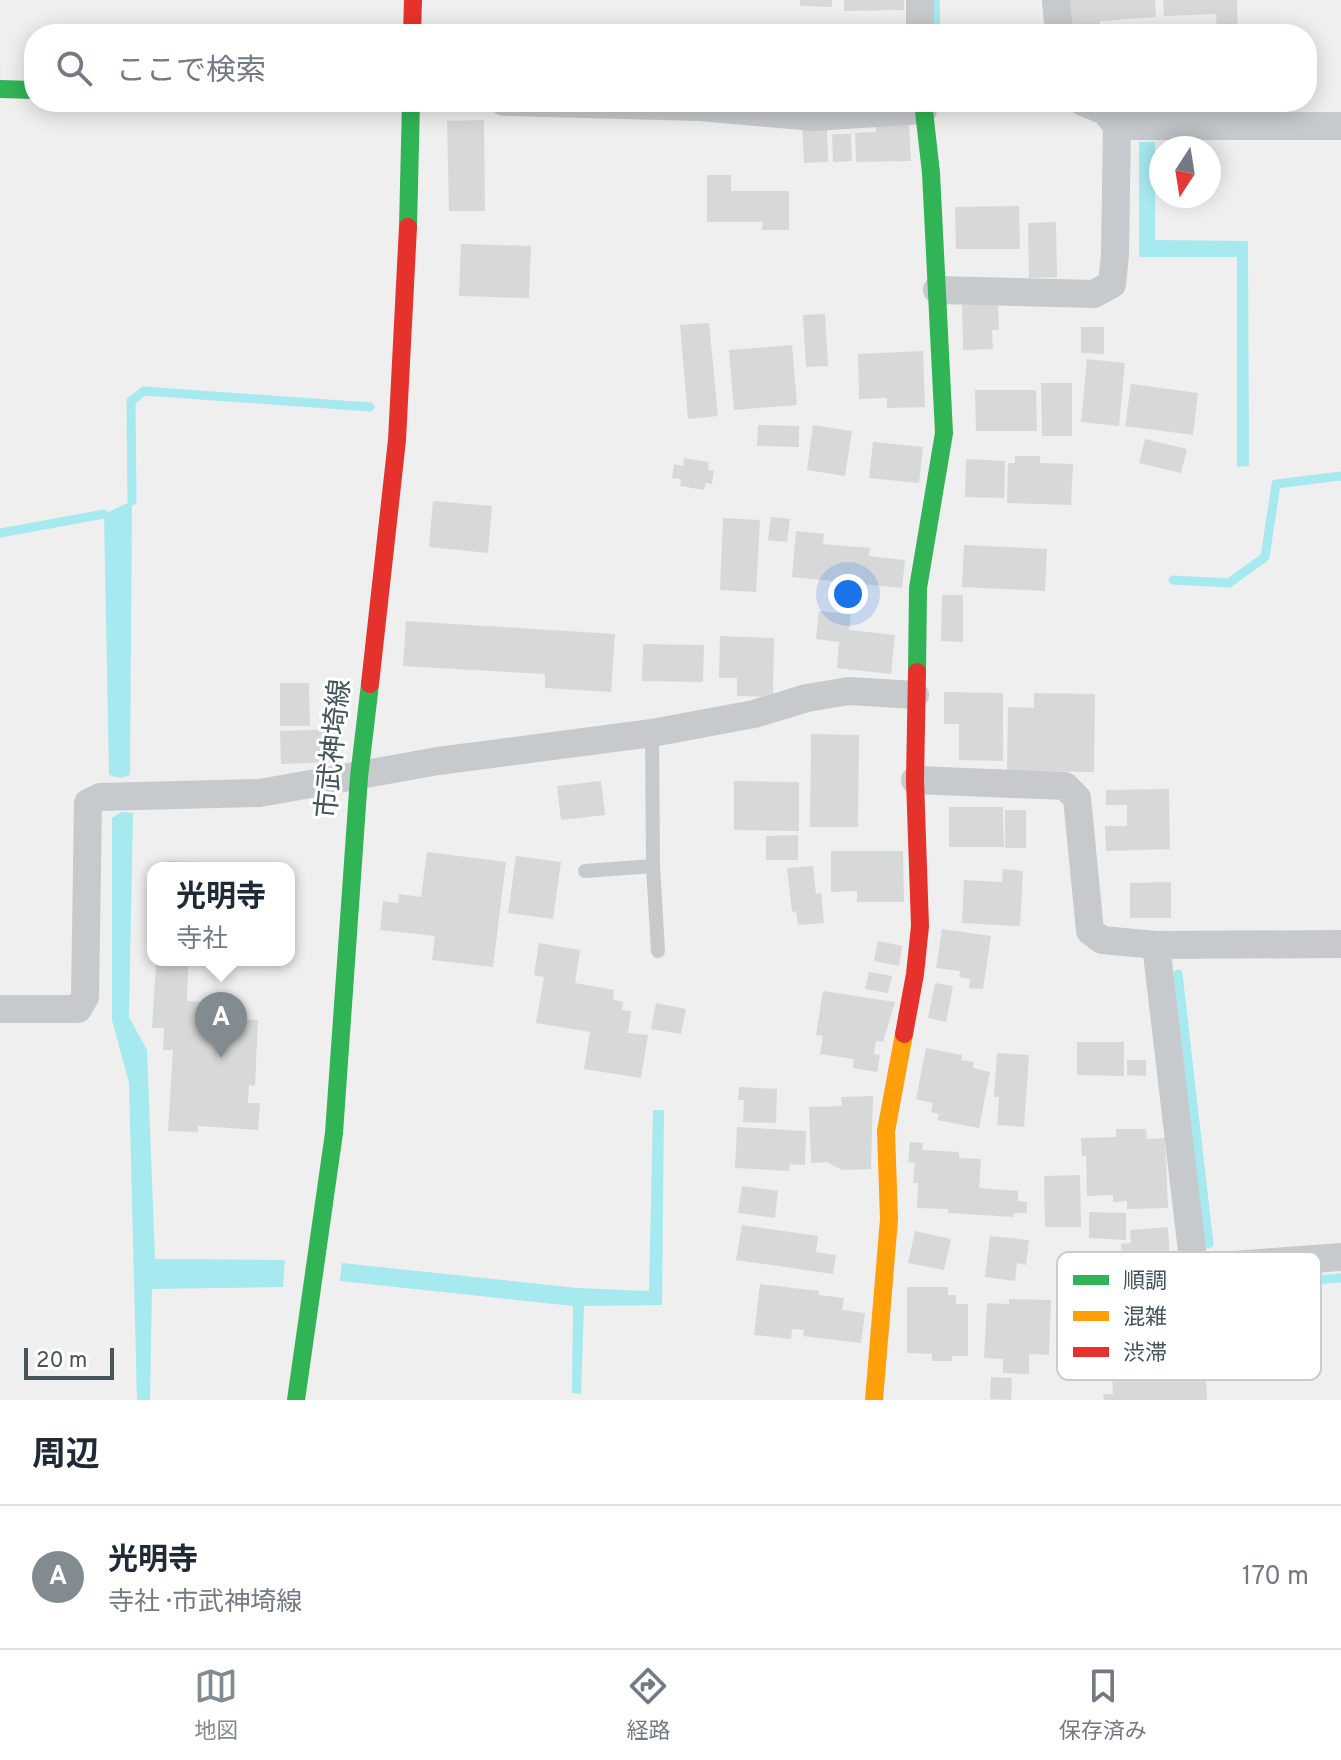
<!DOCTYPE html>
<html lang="ja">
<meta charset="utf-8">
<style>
:root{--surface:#fff;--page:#f2f2f3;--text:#1f2937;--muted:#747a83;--line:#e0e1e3;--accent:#828b8f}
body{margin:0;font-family:Overpass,"Noto Sans JP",sans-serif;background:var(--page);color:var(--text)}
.compass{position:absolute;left:1149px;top:136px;width:72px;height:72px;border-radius:50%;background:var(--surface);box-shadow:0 4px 20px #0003;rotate:192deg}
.scale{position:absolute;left:24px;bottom:20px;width:90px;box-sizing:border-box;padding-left:8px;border:4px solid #46555c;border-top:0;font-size:22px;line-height:28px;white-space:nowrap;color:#46555c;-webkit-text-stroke:6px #fff;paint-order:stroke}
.you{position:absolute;left:848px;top:594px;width:28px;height:28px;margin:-20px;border:6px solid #fff;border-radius:50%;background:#1a73e8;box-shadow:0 0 0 12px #1a73e833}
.badge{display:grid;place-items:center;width:52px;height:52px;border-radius:50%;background:var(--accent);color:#fff;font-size:26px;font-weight:700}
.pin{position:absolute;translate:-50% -66px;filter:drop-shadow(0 2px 4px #0008)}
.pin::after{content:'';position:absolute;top:42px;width:28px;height:24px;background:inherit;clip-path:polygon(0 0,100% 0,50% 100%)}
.popup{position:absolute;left:147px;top:862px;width:148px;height:104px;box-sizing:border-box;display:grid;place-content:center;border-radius:16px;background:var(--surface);filter:drop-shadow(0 2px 6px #0005);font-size:26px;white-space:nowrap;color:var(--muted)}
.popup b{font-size:30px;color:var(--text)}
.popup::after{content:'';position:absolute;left:50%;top:100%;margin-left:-16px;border:16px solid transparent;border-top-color:var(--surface)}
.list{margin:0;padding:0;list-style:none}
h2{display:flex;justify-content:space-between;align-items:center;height:104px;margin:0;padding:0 32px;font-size:34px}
h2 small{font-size:26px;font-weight:400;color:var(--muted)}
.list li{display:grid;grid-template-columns:52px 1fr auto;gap:24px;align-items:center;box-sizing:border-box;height:144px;padding:0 32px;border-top:2px solid var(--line)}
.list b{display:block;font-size:30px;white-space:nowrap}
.list p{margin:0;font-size:26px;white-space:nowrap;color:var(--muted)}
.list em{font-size:26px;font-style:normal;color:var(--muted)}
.icon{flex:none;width:44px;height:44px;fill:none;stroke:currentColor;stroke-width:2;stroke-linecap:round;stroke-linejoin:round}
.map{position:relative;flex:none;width:1341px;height:1400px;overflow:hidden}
.search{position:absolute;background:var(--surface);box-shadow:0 4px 20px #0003;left:24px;right:24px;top:24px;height:88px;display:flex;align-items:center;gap:20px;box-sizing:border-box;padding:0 28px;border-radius:32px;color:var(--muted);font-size:30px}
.sheet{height:248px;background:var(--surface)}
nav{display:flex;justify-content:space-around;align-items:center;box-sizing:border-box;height:112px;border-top:2px solid var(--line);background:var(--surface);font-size:22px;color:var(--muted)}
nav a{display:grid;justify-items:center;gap:4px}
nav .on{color:var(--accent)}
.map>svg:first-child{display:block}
.water{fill:#a6e9ef}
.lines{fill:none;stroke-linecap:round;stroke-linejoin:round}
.stream{stroke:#a6e9ef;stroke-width:9}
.building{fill:#d7d8d8}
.lane{stroke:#c6cacc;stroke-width:14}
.street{stroke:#c6cacc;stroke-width:28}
.fast{stroke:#30b455;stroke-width:18}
.slow{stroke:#ff9f0a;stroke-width:18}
.jam{stroke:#e5322d;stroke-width:18}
.labels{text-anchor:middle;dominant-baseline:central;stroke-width:6;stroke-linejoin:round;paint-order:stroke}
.street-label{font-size:28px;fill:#46555c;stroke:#fff}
.key{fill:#fff;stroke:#c8ccce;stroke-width:2}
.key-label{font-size:22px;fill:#46555c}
</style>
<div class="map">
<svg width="1341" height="1400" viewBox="0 0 1341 1400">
<rect width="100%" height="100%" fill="#f0efef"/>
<!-- water -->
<path class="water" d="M1139,142H1155V240L1248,241L1249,466L1237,467V257H1139Z
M132,501L130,775L120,778L109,775L104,514Z
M121,812L133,813L129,1017L147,1050L155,1259L285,1260L283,1287L152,1289L150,1400H137L129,1083L112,1020V818Z
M653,1110H664L662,1305L584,1306L581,1394L572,1393L573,1306L340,1281L342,1263L577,1288L649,1291Z"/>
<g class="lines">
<!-- stream -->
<path class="stream" d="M935,0L936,34
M132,501L131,401L144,391L370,407
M0,533L104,514
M1173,580L1229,583L1265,557L1276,484L1341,476
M1178,974L1209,1244
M1184,1290L1341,1278"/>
</g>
<!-- building -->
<path class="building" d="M800,0H832V7L800,6Z
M844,0H904V10L844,11Z
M1067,0H1155L1156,17L1100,21L1101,33L1069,34Z
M1163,0H1237L1238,32L1217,33L1216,14L1164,16Z
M523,26H547V34H523Z
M484,120L485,211H449L447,121Z
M909,124L911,161L856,162L855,133L876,132V125Z
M827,126L828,162L804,163L802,127Z
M832,134H851L852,161L833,162Z
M707,175H731V191H789V230H762L763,222H707Z
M1019,206L1020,249H956L955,207Z
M1056,222L1057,277L1029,278L1028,223Z
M461,244L531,246L529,298L459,296Z
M998,304L999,330H992L993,349L963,350L962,305Z
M825,314L828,366L806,367L803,315Z
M709,323L718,416L688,419L680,325Z
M1081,327H1104V354L1081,353Z
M792,345L797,405L734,410L729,350Z
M923,351L925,407L887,408V398L859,399L858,354Z
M1087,359L1125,363L1119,426L1081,422Z
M1041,383H1072V436H1042Z
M1131,384L1198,393L1193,435L1125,426Z
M975,390H1036L1037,431H976Z
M758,425L799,426V447L757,446Z
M813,425L852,431L845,476L807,470Z
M1145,439L1187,449L1181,473L1139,463Z
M873,442L923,447L919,483L869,478Z
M1015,456H1040V463L1073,464L1071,505L1007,503L1008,463H1015Z
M684,458L709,462L708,470L714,471L712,484L706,483L704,490L680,486L681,479L672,478L674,464L683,466Z
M966,459L1005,461L1004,498L965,497Z
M433,501L492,506L488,553L429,547Z
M771,517L790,519L787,542L768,540Z
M723,518L760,520L756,592L720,590Z
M796,531L824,534L823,544L870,548L869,556L905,560L902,588L792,577Z
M964,545L1047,549L1045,591L962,587Z
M942,595H963V642L941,641Z
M819,611L851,614L849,630L895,635L891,674L837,668L839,642L816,639Z
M406,621L615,634L611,692L545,688V674L403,666Z
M720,636L774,638L773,697L737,696V678H719Z
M643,644L704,645L703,682L642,681Z
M280,683H309L310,726H280Z
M944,692L1003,693V761L959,760V724H944Z
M1034,693L1095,694L1094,772L1007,771L1008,707L1034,708Z
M336,729L338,762L281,764L280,731Z
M811,734L859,735L858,827H810Z
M601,781L605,815L561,820L557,786Z
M734,781L799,782V831L734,830Z
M1169,789L1170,849L1106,851L1105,826H1127V805H1106V790Z
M949,807H1003L1004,847H949Z
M1005,810H1026V848H1005Z
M798,835V860H766V836Z
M831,851H903L904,902H857V891L831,892Z
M427,852L506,862L493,967L432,960L435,936L380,930L383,901L398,903L399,894L421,897Z
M516,856L561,862L553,919L508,913Z
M167,861L205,862V868H167Z
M813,866L816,894L821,893L824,923L798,925L796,911L792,912L787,868Z
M1003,869L1023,871L1020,926L962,923L964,880L1002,882Z
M1171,882V918H1130V883Z
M942,929L991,936L983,989L969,988L970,979L959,977L960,971L936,968Z
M878,941L902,946L899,966L874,961Z
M539,943L580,950L575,983L614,990L613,1000L623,1002L622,1010L631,1011L628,1033L648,1035L641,1078L584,1069L590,1032L536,1023L544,977L534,975Z
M156,965L188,966L187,1001L223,1003L222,1018L258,1020L255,1086L249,1085L248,1103H260L258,1130L198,1126V1132L168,1131L173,1050H163L164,1028H152Z
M869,972L892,976L888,993L865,989Z
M935,983L953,986L946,1022L928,1018Z
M823,991L895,1002L883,1042L876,1041L874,1054L880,1055L877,1072L853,1068L854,1059L820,1054L823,1036L816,1035Z
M656,1003L686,1009L681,1034L651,1029Z
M1077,1042H1124V1076L1077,1075Z
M926,1048L962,1055L961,1060L974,1062L973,1068L990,1072L979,1128L937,1120L939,1114L931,1112L933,1103L916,1099Z
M997,1053L1029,1055L1024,1127L997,1125L999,1097H994Z
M1127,1060H1146V1076L1127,1075Z
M739,1087L777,1089L776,1123L743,1122L744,1100H738Z
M873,1096L871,1169L842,1170L827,1162L811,1163L809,1107L842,1106L841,1097Z
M737,1127L806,1131L805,1165L790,1164L789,1171L735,1168Z
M1116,1129H1146L1147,1139L1165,1138L1168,1208L1127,1209V1201L1113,1202V1195L1087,1196L1086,1156H1082L1081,1138L1116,1137Z
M910,1142L923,1143L922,1150L959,1152V1158L981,1159L979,1188L1018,1191V1201L1027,1202V1213H1014V1217L948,1213V1209L917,1208L918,1183H913L915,1163L908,1162Z
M1080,1175L1081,1227H1045L1044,1176Z
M742,1186L778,1191L775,1218L738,1213Z
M1089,1212L1126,1213V1240L1089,1238Z
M742,1225L818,1236L816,1252L836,1255L833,1274L736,1260Z
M1168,1227L1170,1262L1123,1265L1121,1244L1131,1243L1130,1230Z
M915,1231L951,1239L944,1270L908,1263Z
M990,1236L1029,1240L1026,1265L1017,1263L1015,1281L985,1277Z
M760,1284L819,1291V1295L844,1298L842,1310L865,1313L861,1343L803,1336L804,1330L792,1329L791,1339L754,1335Z
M907,1287H948V1295H956V1304H968V1356H952V1361H932V1354L907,1353Z
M1009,1299L1051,1300L1049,1355L1029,1354V1374L1003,1373V1359L984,1358L987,1303L1009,1304Z
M1196,1367L1197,1378H1206L1207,1400H1104L1103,1394H1113L1112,1372Z
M991,1377L1012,1378L1011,1400L990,1399Z"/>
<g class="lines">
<!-- lane -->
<path class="lane" d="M652,733L653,866L658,951
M585,871L653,866"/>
<!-- street -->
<path class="street" d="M920,0V34
M1056,2L1059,34
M504,102L699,107L814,117L923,110
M1117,126H1341
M937,290L1094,294L1112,284L1115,254L1117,126L1105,111L1083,102
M915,780L1065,786L1077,798L1090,931L1102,940L1156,945L1341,944
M1156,945L1194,1268L1341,1257
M0,1009H78L85,997L88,803L100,797L260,793L438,761L652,733L754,714L807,698L849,691L915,695"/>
<!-- fast -->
<path class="fast" d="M0,89L34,90
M408,227L411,102
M917,672L918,588L944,433L931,173L923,102
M296,1400L334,1133L359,777L370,684"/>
<!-- slow -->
<path class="slow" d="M874,1400L889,1219L886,1131L904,1034"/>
<!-- jam -->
<path class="jam" d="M412,34L413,0
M370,684L397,440L408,227
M904,1034L915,974L920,926L915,780L917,672"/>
</g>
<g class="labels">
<!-- street labels -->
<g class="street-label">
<text transform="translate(335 749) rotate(-84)">市武神埼線</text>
</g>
</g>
<!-- legend -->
<rect x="1057" y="1252" width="264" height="128" rx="12" class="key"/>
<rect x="1073" y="1275" width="36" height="10" fill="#30b455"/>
<rect x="1073" y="1311" width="36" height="10" fill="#ff9f0a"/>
<rect x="1073" y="1347" width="36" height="10" fill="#e5322d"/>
<g class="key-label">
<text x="1123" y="1288">順調</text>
<text x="1123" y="1324">混雑</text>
<text x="1123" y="1360">渋滞</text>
</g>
</svg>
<svg class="compass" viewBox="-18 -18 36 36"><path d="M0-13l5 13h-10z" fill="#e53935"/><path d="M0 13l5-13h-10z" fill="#747a83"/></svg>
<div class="scale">20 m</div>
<div class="you"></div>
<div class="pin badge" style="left:221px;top:1058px">A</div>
<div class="popup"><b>光明寺</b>寺社</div>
<div class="search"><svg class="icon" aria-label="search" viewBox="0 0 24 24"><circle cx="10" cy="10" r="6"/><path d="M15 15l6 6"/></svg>ここで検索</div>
</div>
<section class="sheet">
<h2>周辺<small></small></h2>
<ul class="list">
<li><span class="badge">A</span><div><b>光明寺</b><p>寺社 · 市武神埼線</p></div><em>170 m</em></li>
</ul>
</section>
<nav>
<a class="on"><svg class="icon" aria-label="map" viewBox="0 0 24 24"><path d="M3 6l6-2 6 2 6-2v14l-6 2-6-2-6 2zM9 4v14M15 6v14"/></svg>地図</a>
<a><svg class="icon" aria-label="directions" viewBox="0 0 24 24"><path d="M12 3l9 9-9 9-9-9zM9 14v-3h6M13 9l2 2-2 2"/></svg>経路</a>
<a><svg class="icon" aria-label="saved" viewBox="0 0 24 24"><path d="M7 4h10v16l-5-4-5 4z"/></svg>保存済み</a>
</nav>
